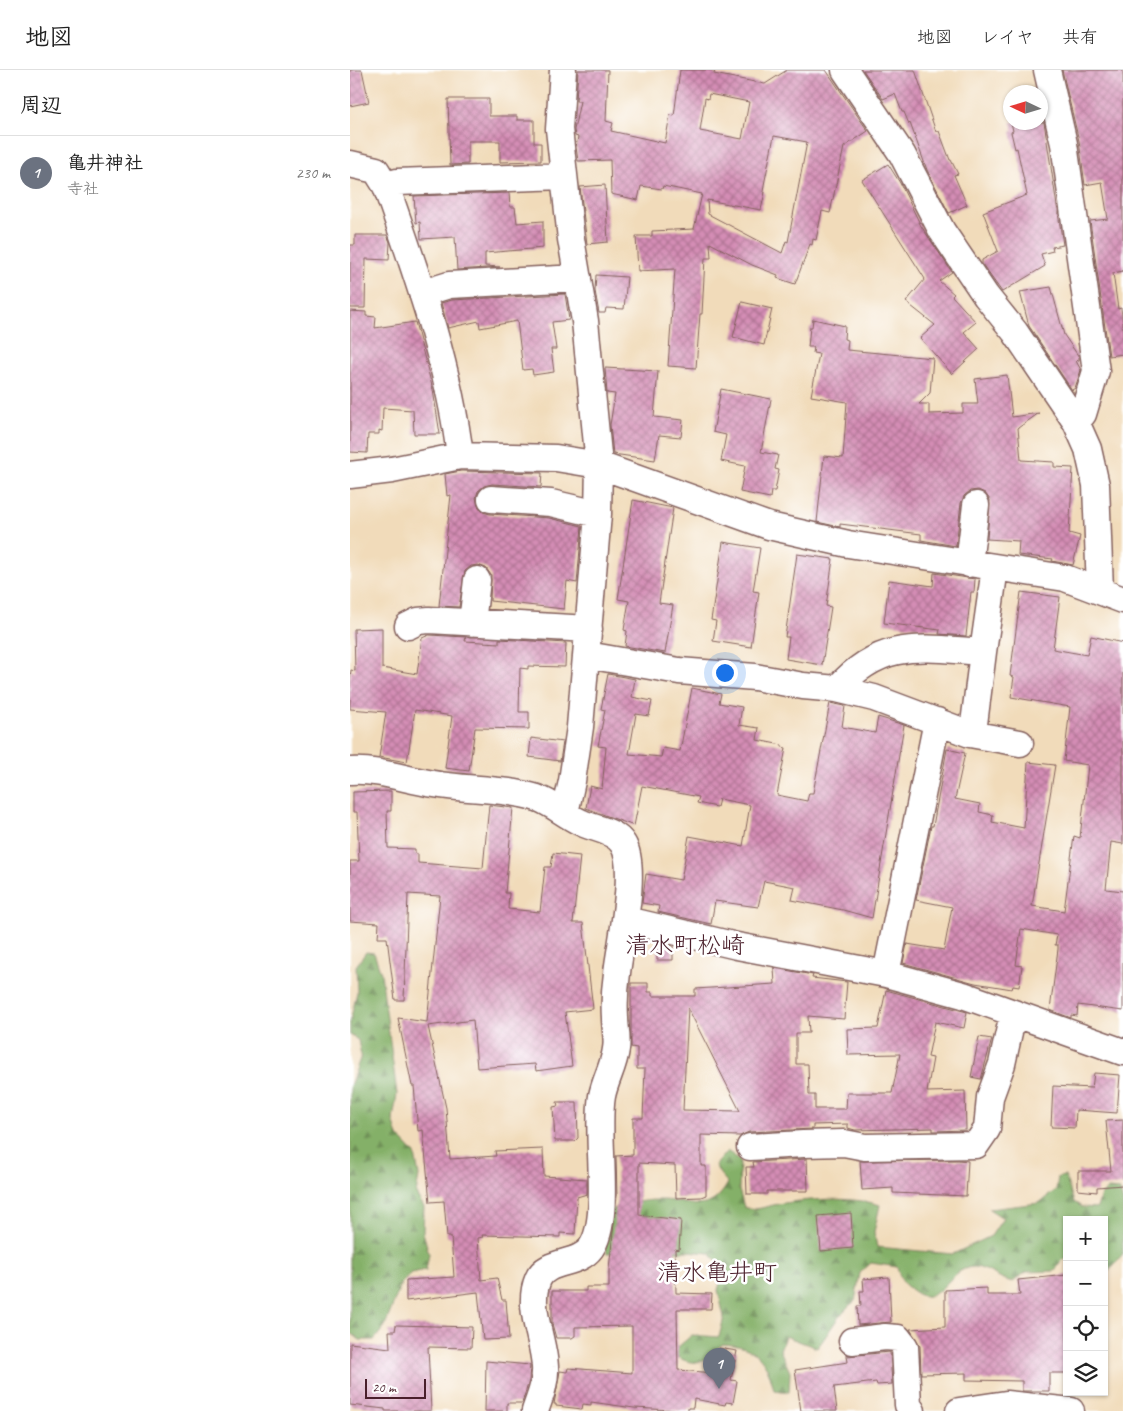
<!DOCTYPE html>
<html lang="ja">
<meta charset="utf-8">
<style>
:root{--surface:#fff;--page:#f2f2f2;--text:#222;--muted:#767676;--line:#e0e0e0;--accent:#c8321e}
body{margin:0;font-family:Caveat,"Klee One",sans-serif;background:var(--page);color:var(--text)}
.controls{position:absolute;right:15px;bottom:15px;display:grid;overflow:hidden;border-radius:0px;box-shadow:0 1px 4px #0004}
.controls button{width:45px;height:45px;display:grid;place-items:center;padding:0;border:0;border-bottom:1px solid var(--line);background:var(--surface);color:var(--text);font:25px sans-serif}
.compass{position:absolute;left:653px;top:15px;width:45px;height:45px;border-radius:50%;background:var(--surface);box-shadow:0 1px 4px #0004;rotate:274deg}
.scale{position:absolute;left:15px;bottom:12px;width:61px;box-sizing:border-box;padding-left:5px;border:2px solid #4a1f2b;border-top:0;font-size:14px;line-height:18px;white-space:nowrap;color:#4a1f2b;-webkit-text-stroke:4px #fff;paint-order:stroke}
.you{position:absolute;left:374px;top:602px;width:18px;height:18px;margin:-12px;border:4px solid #fff;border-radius:50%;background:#1a73e8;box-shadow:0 0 0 8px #1a73e833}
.badge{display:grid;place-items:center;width:32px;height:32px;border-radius:50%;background:var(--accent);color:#fff;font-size:16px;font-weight:700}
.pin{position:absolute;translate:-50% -41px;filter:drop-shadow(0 1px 2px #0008)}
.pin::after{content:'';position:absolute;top:26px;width:18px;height:15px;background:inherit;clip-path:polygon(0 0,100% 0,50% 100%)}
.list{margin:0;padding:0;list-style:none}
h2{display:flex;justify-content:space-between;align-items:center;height:65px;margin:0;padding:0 20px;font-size:21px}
h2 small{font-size:16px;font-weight:400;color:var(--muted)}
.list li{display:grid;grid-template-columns:32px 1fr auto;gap:15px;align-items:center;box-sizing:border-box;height:75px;padding:0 20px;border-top:1px solid var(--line)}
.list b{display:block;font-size:19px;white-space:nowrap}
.list p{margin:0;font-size:16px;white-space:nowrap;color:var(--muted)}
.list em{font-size:16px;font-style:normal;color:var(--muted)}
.icon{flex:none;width:28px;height:28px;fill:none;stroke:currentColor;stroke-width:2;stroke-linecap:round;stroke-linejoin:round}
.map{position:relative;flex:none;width:773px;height:1341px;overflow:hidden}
header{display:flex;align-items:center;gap:30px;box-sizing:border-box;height:70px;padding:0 25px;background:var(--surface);border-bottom:1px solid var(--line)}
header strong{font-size:24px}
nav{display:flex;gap:28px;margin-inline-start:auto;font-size:18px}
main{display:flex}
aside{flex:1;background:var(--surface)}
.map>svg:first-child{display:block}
.forest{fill:url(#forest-firs);stroke:#67684a}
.building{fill:url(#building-cross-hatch);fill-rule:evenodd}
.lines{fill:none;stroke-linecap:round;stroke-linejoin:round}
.minor-casing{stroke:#84615d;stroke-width:29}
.minor{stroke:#fff;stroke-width:26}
.labels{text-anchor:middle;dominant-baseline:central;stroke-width:5;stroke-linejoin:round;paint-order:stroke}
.quarter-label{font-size:24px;fill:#4a1f2b;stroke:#fff}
</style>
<header>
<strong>地図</strong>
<nav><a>地図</a><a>レイヤ</a><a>共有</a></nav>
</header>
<main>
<aside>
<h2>周辺<small></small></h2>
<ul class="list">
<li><span class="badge" style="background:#6b7280">1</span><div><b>亀井神社</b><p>寺社</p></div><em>230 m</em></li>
</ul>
</aside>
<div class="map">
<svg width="773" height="1341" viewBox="0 0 773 1341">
<defs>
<pattern id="forest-firs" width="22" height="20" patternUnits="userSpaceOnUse" patternTransform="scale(1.25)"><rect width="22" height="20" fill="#84b068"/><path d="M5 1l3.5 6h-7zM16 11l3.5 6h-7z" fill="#6e8f56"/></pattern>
<pattern id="building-cross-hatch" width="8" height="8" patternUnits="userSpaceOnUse" patternTransform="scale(1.25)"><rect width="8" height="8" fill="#d48db5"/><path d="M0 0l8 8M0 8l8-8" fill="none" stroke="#ae7393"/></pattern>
</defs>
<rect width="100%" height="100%" fill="#fff"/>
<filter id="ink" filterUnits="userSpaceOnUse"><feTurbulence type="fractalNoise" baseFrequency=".02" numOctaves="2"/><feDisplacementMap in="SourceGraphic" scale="10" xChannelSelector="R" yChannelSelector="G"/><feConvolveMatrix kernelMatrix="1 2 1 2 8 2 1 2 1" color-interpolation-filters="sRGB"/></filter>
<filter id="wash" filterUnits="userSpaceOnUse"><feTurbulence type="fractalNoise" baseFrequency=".0096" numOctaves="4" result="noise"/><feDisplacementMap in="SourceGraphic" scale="20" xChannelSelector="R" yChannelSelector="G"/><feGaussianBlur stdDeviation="1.12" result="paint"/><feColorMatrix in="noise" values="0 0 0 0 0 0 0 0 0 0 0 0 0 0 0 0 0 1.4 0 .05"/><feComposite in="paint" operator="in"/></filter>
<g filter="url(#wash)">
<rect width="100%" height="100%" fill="#f1dbba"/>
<!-- forest -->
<path class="forest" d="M16,882L24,883L31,903L47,1024L43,1050L48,1066L65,1084L69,1106L66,1124L74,1137L73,1162L79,1184L76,1200L61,1203L51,1214L35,1256L24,1270H10L0,1262V1016L11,986L8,970L0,965V952L7,922L6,896Z
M377,1081L390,1090L389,1120L394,1137C406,1142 415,1136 428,1134C456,1129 503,1126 530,1135L524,1162L527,1177L603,1184L641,1166L653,1148L639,1139L689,1133L706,1120L708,1107L715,1106L724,1132L732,1137L747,1138L751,1125L758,1119L770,1120L773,1133V1184L758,1202L754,1203V1150H717V1189L712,1190L705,1201L676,1202L663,1212C648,1209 638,1198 624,1197C597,1197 590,1241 563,1221C553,1214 550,1210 547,1197L521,1193L510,1203L505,1231C487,1244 481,1261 467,1278L435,1266L430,1280L440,1302L439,1322L424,1320C417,1289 406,1276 373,1274C366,1278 362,1285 355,1290C345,1296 329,1290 322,1282L342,1265L369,1267L374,1247L368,1220L374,1200L360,1183L338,1181L257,1183L253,1168L258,1141C274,1135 290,1130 307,1130C339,1129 358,1149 378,1113L370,1104L365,1095Z"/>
<g id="blocks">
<!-- building -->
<path class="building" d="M0,0H12L19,32L0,36Z
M228,0H258L256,51L263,53L261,61L315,73L320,45L324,46L330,0H365L364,4L415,14L437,0H476L518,61L494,77L480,143L472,141L466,170L463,169L462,175L460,174L445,214L427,208L428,205L402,195L360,173L361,188H355L352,244H350L346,298L318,296L325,199L288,201L286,166H302V161L344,159L352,124L313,116L312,119L291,116L288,130L261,124L260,90L228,91L226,77L228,67L225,66L224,60L230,31H226ZM359,24L399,32L392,69L350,61L355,28L358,29ZM424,66L457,72L438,172L436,171L432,183L358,144L357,130L411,140L415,122H413L414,115Z
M513,0H565L586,62L589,61L600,90H601L608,104L604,105L617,135L599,143L577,100L560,53L559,54L554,42H552L545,24L533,29Z
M712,0H773V201L763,203L768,239L771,238L773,254V284L759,286L740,151L758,149L752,112L735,115L729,71Z
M98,29H139V46H167V50H184V73H191V91L150,92V71H118V94L100,95Z
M661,52H694L713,175L702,177L703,181L691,184L695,196L652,222L632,194V190L648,181L633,142L677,125L667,78L665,79L661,62L663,61Z
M538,94L550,113L571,156L602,202L589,211L604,224L602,226L626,252L614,262L629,279L602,304L570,268L585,255L556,232L575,209L512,110Z
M255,115L258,172L237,174L230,117Z
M159,123L160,137H165L167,153L193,151V178L135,183V196L150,197L107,200L105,167L71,169L70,152L66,153L64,126Z
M5,165H37L40,172L39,190L16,189L15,238H0V175H5Z
M246,205L277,207L274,239L256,238L255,243H249L245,221Z
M701,217L714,265L729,287V290L726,291L731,300L725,318L722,320L679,256L670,222Z
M215,224L219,250L202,252L206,279H201L204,302L183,305L182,299L173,300L167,251L130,258L129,251L98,258L91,233L102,230Z
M392,232L422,239L414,275L383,267Z
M0,241L16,242V246L26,247L25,258L65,252L83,320L90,364H64L63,340L33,338L32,361L29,360V364H18L17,383L0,382Z
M463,249L495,256L494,269L498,270L497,280L583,288L580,323L569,334H579V344L613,343V334H628L625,309L657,305L662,347L689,343L668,358L671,390L704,392V397L723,398L719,463L730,466L723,495L702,491L703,489L668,485L669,471L637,469L640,430L635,423L628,420L620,421L614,426L611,433L606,476L571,470V464L490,454V457L467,452L474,386L493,388L497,332L461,326L469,284L463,283L464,277H458L460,257H462Z
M255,298L308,301L304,347L333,350L331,367L309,365L305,390L263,384L260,355L265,324L257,323Z
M371,319L421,329L411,382L428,385L425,399L429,400L425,421H421L420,428L390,422L395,396L371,391L376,365L363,362Z
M111,401L192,403L191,417L142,414L134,416L128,421L126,428L128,436L133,442L140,444L199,448L232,456L227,513L217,511L214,539L140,531L141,505L136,498L128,495L121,496L115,501L109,537L89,536L101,425L97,426L95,404Z
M283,430L323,438L309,533L323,535L315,583L275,576L277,561L274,560L279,531L268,529Z
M373,472L410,478L403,521L409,522L401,577L363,571L366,551L361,550Z
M447,484L483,489L476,536L481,537L472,595L436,589L439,567H435Z
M584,503L625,509L624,522H621L616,566L589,564L590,560L534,553L539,510L583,516Z
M671,522L710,527L703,579L737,585L741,566L773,573V774L761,772L756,819L773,821V941L728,935L727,946L721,945V948L700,940L708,879V875H705L707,865L671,859L666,895L672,896L669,917L663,916L662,919L625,913L553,893L557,874L594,880L602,837L566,830L581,756H583L597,679L615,683L605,729L630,734L629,742L643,745L642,752L674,758L678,692L705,695L682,836L714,841L724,766L730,768L738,695L714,691L720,637L661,627L664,607L660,606Z
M32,558V598L67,604L72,568L79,565L116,567L115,571L149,573V569L216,573L215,597L178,596V599L170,598L169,642H179V659L125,658L119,701L95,698L102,646L65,640L57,692L29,687L36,642L0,639V609L1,600L5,601L4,559Z
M258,604L285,609L282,627L302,631L299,646L286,644L279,684L311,687L313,678L330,681L342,618L371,624L369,633L392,637L389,655L409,658L407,670L432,675V677L436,678L427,725L457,731L459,723H463L480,633L495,636L492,657L525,663L528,647L554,655L522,848L493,840L442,830L445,817L414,811L408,837L365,831L361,854L308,842L309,836L292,833L296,804L331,810L339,766L393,776L400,735L369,729L367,737L347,733L349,727L292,716L284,756L236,738L240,716L252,719L256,677L248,676L255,640L251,639Z
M181,668L213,672L210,691L179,687Z
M41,721V741H37L38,778L65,779V784H68V793L133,798L139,735L163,738L155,823H159L158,839L190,842L195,797H201L203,783L230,786L223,853H233L243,939L215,942L222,996L186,1001L185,994L127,998L123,950L78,956L96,1038L100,1089L146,1086L145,1081L193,1079L194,1106L237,1109V1124L227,1127L225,1164L210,1163V1167L132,1165L133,1167L128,1168L131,1210L147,1208L152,1230H156L159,1269L133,1270L128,1222L56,1231V1210L104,1207L101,1167H97L94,1131L80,1132L73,1060L68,1061L64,1016H62L48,948L77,952L90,826L58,824L54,930H45L37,868H28L29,853L0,851V791H9L7,742H3V722Z
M307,872L323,876V890H307Z
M424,898L463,905L462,908L497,912L494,949L458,946L459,963H446V994H458L459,1025H465V1039H496L497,1023H542L550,984L498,985L497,959L528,958L536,920L617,942L614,958L585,952L578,987L583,988L577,1022L615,1021L616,1060L583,1061V1058L505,1060L498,1058V1054L463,1055V1059L399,1062L390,1066L351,1065V1096H356V1125L351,1127L326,1128L325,1095L289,1093V1145L331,1150L329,1180L325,1179L326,1223L362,1224L361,1239H327L328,1300L365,1303L369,1278L387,1281L381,1310L387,1311L383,1333L376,1332L375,1335L344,1329L343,1338H338V1341L284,1338L241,1332V1335L233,1334L232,1339L206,1336V1334H204L210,1301L217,1302L218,1298L282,1303V1256L225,1257V1266L222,1268H206L202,1254V1221H236V1217H259V1199L267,1126L266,1086L283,1085V1048H293L295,999H287V978L281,977V913H298V922H302V926H345V919L425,914ZM338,938L390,1041L333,1040Z
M629,967L642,969L631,1009L621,1007Z
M744,1003L770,1005L767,1043L726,1040L725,1058L701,1057L703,1016L742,1018Z
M207,1032H227L228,1068L225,1071H205L203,1037L208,1036Z
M773,1050V1115L747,1117V1122L728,1120V1101H761L756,1051Z
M457,1089L458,1121H417V1124H397L396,1097H404L403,1092Z
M608,1090L618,1091L616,1126L543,1123V1118L512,1120L510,1091Z
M501,1143L503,1178L471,1181L468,1146Z
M717,1205V1303H699V1321H672V1311L616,1310V1303L571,1304L570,1276L560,1259L595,1257V1220L637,1218V1225H670L668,1210Z
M539,1207L541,1252L508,1255L507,1236H511L510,1221H514L513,1209Z
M46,1255L122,1257L121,1278L78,1277L81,1341H35V1339L0,1335V1273L40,1278L39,1261H45Z
M540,1282L542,1314L527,1315L526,1312L484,1317L487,1341H451L445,1300L498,1292L497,1286Z
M136,1291L180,1295L179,1311L172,1333H157V1341H135Z"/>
</g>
</g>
<g filter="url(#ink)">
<use href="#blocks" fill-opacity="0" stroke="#84615d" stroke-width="1"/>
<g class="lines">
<!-- minor casing -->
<g class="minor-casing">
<path id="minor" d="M213,0L209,59L221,169L235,251L249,395L248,444L230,657L222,711L215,743
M495,0L552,84L592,161L636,226L665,262L726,352L738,379L746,415L750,520
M697,0L714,74L746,301L733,344L726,352
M0,94L26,100L36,116C66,203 99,293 110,386
M36,116L47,112L214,106
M73,223L99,215L228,208
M0,405L42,400L110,386L206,388L249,395L419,456L498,474L715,508L773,530
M141,429L201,433L248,444
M619,494L626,435
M122,553L127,510
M58,556L68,551L79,550L239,559
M237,585L329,601L405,607L453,616L487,619L524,628L620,664L624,654L633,582
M487,619C532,568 572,578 633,582L645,498
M620,664L670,673
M0,701C29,699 56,710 84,714C118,720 154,718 187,728C202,733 215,745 230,752C243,759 265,760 273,774C288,798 270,875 267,903C265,917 264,933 265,948C265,958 268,969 266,979C264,996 255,1010 252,1026C245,1064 262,1148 241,1178C228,1196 197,1189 188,1209C176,1237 194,1269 195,1297C196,1312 190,1327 185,1341
M277,850L387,876L536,904L613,925L773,982
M536,904L587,651
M400,1077L453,1074L494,1073L515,1077L626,1075L637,1059L640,1027L652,994L663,944
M502,1271L535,1267L548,1268L555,1277L558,1335L562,1341
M609,1341L656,1334L721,1341"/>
</g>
<!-- minor -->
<use href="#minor" class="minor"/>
</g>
</g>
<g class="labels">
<!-- quarter labels -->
<g class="quarter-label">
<text x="335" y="875">清水町松崎</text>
<text x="367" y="1202">清水亀井町</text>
</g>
</g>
</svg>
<div class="controls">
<button>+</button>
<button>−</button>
<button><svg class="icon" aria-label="locate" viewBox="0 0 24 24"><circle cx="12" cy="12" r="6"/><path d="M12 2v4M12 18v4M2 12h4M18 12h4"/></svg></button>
<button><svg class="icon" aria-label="layers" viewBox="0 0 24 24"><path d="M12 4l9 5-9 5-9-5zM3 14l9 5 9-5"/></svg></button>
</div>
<svg class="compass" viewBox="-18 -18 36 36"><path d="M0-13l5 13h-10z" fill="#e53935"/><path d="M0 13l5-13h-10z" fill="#767676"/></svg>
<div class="scale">20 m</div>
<div class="you"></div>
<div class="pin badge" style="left:369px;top:1319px;background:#6b7280">1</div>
</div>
</main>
